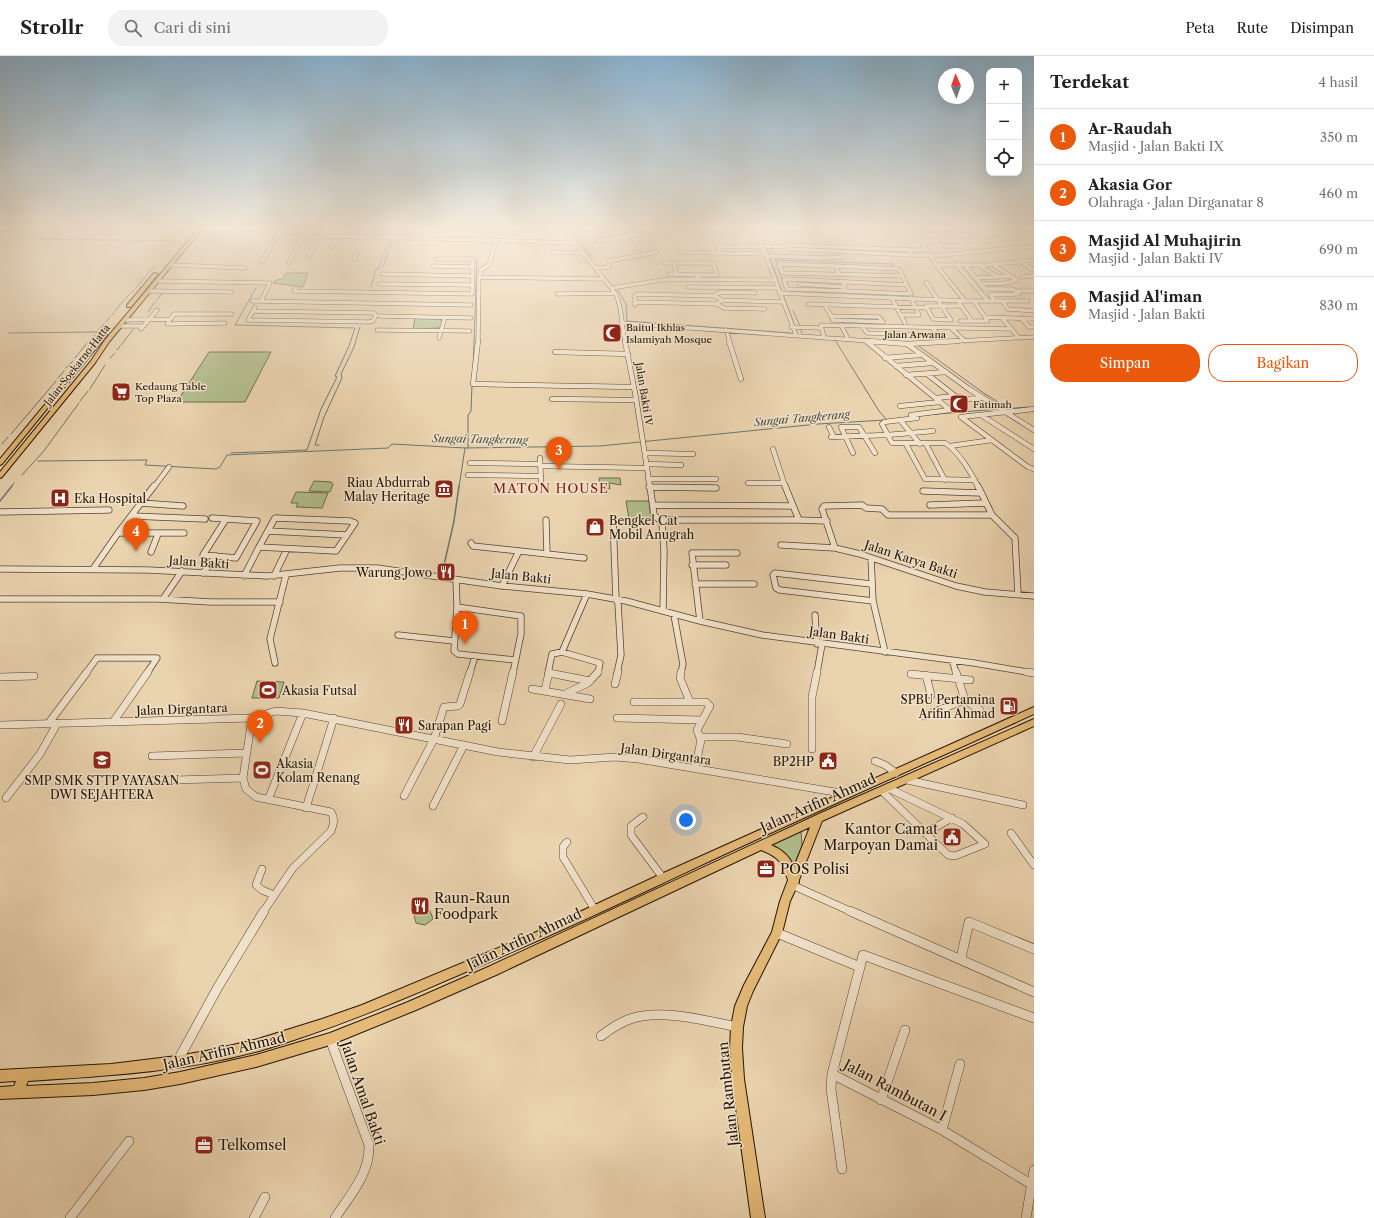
<!DOCTYPE html>
<html lang="id">
<meta charset="utf-8">
<style>
:root{--surface:#fff;--page:#f2f2f2;--text:#202124;--muted:#757577;--line:#e0e0e0;--accent:#ea580c}
body{margin:0;font-family:"Libre Caslon Text",serif;background:var(--page);color:var(--text)}
.controls{position:absolute;right:12px;top:12px;display:grid;overflow:hidden;border-radius:8px;box-shadow:0 4px 16px #0002}
.controls button{width:36px;height:36px;display:grid;place-items:center;padding:0;border:0;border-bottom:1px solid var(--line);background:var(--surface);color:var(--text);font:20px sans-serif}
.compass{position:absolute;left:938px;top:12px;width:36px;height:36px;border-radius:50%;background:var(--surface);box-shadow:0 4px 16px #0002;rotate:358deg}
.you{position:absolute;left:686px;top:764px;width:14px;height:14px;margin:-10px;border:3px solid #fff;border-radius:50%;background:#1a73e8;box-shadow:0 0 0 6px #1a73e833}
.badge{display:grid;place-items:center;width:26px;height:26px;border-radius:50%;background:var(--accent);color:#fff;font-size:13px;font-weight:700}
.pin{position:absolute;translate:-50% -33px;filter:drop-shadow(0 1px 2px #0008)}
.pin::after{content:'';position:absolute;top:21px;width:14px;height:12px;background:inherit;clip-path:polygon(0 0,100% 0,50% 100%)}
.list{margin:0;padding:0;list-style:none}
h2{display:flex;justify-content:space-between;align-items:center;height:52px;margin:0;padding:0 16px;font-size:17px}
h2 small{font-size:13px;font-weight:400;color:var(--muted)}
.list li{display:grid;grid-template-columns:26px 1fr auto;gap:12px;align-items:center;box-sizing:border-box;height:56px;padding:0 16px;border-top:1px solid var(--line)}
.list b{display:block;font-size:15px;white-space:nowrap}
.list p{margin:0;font-size:13px;white-space:nowrap;color:var(--muted)}
.list em{font-size:13px;font-style:normal;color:var(--muted)}
.actions{display:flex;gap:8px;padding:12px 16px}
.actions a{flex:1;padding:9px 0;border:1px solid var(--accent);border-radius:16px;text-align:center;font-size:14px;color:var(--accent)}
.actions .main{background:var(--accent);color:#fff}
.icon{flex:none;width:22px;height:22px;fill:none;stroke:currentColor;stroke-width:2;stroke-linecap:round;stroke-linejoin:round}
.map{position:relative;flex:none;width:1034px;height:1162px;overflow:hidden}
header{display:flex;align-items:center;gap:24px;box-sizing:border-box;height:56px;padding:0 20px;background:var(--surface);border-bottom:1px solid var(--line)}
header strong{font-size:19px}
nav{display:flex;gap:22px;margin-inline-start:auto;font-size:14px}
.search{width:280px;height:36px;background:var(--page);display:flex;align-items:center;gap:10px;box-sizing:border-box;padding:0 14px;border-radius:16px;color:var(--muted);font-size:15px}
main{display:flex}
aside{flex:1;background:var(--surface)}
.map>svg:first-child{display:block}
.green{fill:#b2be8e;stroke:#6b6a48}
.lines{fill:none;stroke-linecap:round;stroke-linejoin:round}
.stream-far1{stroke:#6c766e;stroke-width:1}
.stream{stroke:#6c766e;stroke-width:1.5}
.minor-far4-casing{stroke:#56442d;stroke-width:4.5}
.minor-far3-casing{stroke:#56442d;stroke-width:5.5}
.minor-far2-casing{stroke:#56442d;stroke-width:7}
.minor-far1-casing{stroke:#56442d;stroke-width:8}
.minor-casing{stroke:#56442d;stroke-width:10}
.major-casing{stroke:#241502;stroke-width:2}
.minor-far4{stroke:#f1e2cb;stroke-width:3.5}
.minor-far3{stroke:#f1e2cb;stroke-width:4.5}
.minor-far2{stroke:#f1e2cb;stroke-width:5.5}
.minor-far1{stroke:#f1e2cb;stroke-width:7}
.minor{stroke:#f1e2cb;stroke-width:9}
.major{fill:#e5ba78;fill-rule:evenodd}
.labels{text-anchor:middle;dominant-baseline:central;stroke-width:3;stroke-linejoin:round;paint-order:stroke}
.far-poi-label{font-size:10px;fill:#241502;stroke:#f1e2cb;text-anchor:start}
.far-street-label{font-size:10px;fill:#241502;stroke:#f1e2cb}
.far-water-label{font-size:11px;font-style:italic;fill:#4e4d41;stroke:#f1e2cb}
.poi-label{font-size:12px;fill:#241502;stroke:#f1e2cb;text-anchor:start}
.street-label{font-size:12px;fill:#241502;stroke:#f1e2cb}
.neighbourhood-label{font-size:13px;letter-spacing:1px;fill:#7a1f14;stroke:#f1e2cb}
.near-street-label{font-size:14px;fill:#241502;stroke:#f1e2cb}
.near-poi-label{font-size:14px;fill:#241502;stroke:#f1e2cb;text-anchor:start}
</style>
<header>
<strong>Strollr</strong>
<div class="search"><svg class="icon" aria-label="search" viewBox="0 0 24 24"><circle cx="10" cy="10" r="6"/><path d="M15 15l6 6"/></svg>Cari di sini</div>
<nav><a>Peta</a><a>Rute</a><a>Disimpan</a></nav>
</header>
<main>
<div class="map">
<svg width="1034" height="1162" viewBox="0 0 1034 1162">
<rect width="100%" height="100%" fill="#ead3af"/>
<filter id="stains"><feTurbulence type="fractalNoise" baseFrequency=".005" numOctaves="4"/><feColorMatrix values="0 0 0 0 .2 0 0 0 0 .09 0 0 0 0 .02 0 0 0 .5 -.17"/></filter>
<radialGradient id="worn" r=".72"><stop offset=".6" stop-color="#630" stop-opacity="0"/><stop offset="1" stop-color="#630" stop-opacity=".3"/></radialGradient>
<!-- green -->
<path class="green" d="M286,217H308L303,231L273,227L276,224L283,223Z
M415,262L442,263L441,272L413,273Z
M209,296H271L245,346H177Z
M599,422H620L621,429L609,427L610,433H601Z
M314,425L331,426L333,428L330,436L309,435Z
M296,436L328,437L322,452L296,451L298,447H291Z
M626,445H649L651,463H629Z
M257,625L284,626L279,642H252Z
M801,775L802,790L794,808L773,788Z
M421,853L430,855L433,863L425,869L416,867L414,859Z"/>
<g class="lines">
<!-- stream-far1 -->
<path class="stream-far1" d="M487,173L493,183
M569,173L592,201
M760,173L765,189
M764,173L770,189
M0,175L31,178L38,182L46,183L170,185
M766,191L770,199
M771,191L773,199
M770,201L782,236
M775,203L784,230
M775,204L893,208
M383,211L393,182
M371,231L376,213H378L390,182
M136,232L155,209
M618,234L626,248L627,265L791,277
M783,238L794,268
M126,242L134,234
M157,244L163,236
M793,254L800,270
M115,255L124,244
M148,256L155,246
M112,259L114,257
M106,266L110,261
M800,272L803,280
M97,276L104,268
M9,277L97,276
M835,284L879,355L886,363
M90,285L95,279
M916,288L985,338L1008,352
M121,289L135,271
M117,294L120,290
M75,302L87,287
M110,302L115,297
M66,312L73,305
M473,314L477,204
M58,322L64,315
M90,333L105,309
M80,345L88,335
M1004,353L1028,351
M926,359L998,353
M11,378L56,325
M2,388L8,381
M319,389H315L324,361L342,322L341,318L354,291L360,271
M468,392V359L471,355L472,329
M231,397L307,394L321,353L337,321L335,320L349,290L355,272L235,269L256,232
M38,405L147,404L145,409L216,413L220,411L227,399L388,392L392,388L465,392L600,390L818,368L885,364
M22,419L43,396L79,347
M11,431L14,427
M459,431L465,392"/>
<!-- stream -->
<path class="stream" d="M0,445L12,430
M442,518L454,465L459,430"/>
<!-- minor-far4 casing -->
<g class="minor-far4-casing">
<path id="minor-far4" d="M482,173L488,184
M564,173L616,238C622,252 622,271 625,286
M625,173L632,180L639,192
M672,173H685
M672,173L677,180
M756,173L796,279
M914,173L936,209L965,245
M715,177L718,190
M646,178L652,189
M916,179H942
M949,179H977L1034,173
M977,179L989,186
M276,181L343,180L576,187
M362,181L366,173
M611,183L653,176L651,173
M598,185L611,183L601,173
M922,185H969L954,173H929
M787,189L788,193L912,199
M787,189L910,194
M763,190L788,191
M945,190H964L960,186
M333,191L338,180
M924,194H910L912,199H929
M553,196L584,197
M678,196L766,198
M720,197L718,190L763,191
M767,200L825,202L842,201
M931,200L1034,190
M308,201L319,180
M354,203L364,181
M1019,205L1034,214
M262,206L281,173
M289,207L301,180
M664,207H674L676,218
M674,207H713L717,219H697L699,223
M956,208L988,245
M964,208L985,233H1013L1019,238L990,239L995,245
M171,209L245,212
M936,209H986L1034,204
M432,210L473,211
M836,210L899,213L911,238L846,235
M982,211L998,221
M595,212L609,211V205L657,196
M382,218L473,220
M669,218L697,219
M839,218L836,210L779,208L782,216L785,217L902,220
M479,221L604,223
M1022,221L1034,220
M976,222L1011,220
M157,225L270,227L261,245
M843,226L846,235L787,233L784,224L789,223L907,229
M926,226L951,264
M379,228L473,229
M799,228L844,231
M980,228L1006,227L1017,224L992,208
M688,231L777,232
M296,232L294,235L472,238L473,203H436
M612,232L668,223L775,224
M149,235L232,236
M1017,235H1034
M779,237L965,245H1028
M557,238L615,237
M715,240L716,238L723,236L755,237
M891,241L905,267
M252,245L471,249
M1002,245L1008,253L1034,255
M635,246L717,248L722,244
M959,247L972,265
M717,248L724,252L765,253
M808,248L927,252
M824,248L831,260
M635,249V239L639,238L715,240L722,244L782,246
M253,255L374,257L376,259L373,265L369,266L248,264L255,251
M900,259H919L911,242
M379,260L471,262
M831,260L879,261L883,266L833,264Z
M985,261L1034,263
M1002,262L1019,282
M1021,262L1029,271H1034
M125,264L171,263
M951,264L933,263L926,250H959
M960,265H988L974,245
M225,267L167,268L174,258H232
M621,267L883,286
M841,269L848,283
M119,270H144
M862,270L867,277L939,279L932,272
M791,271L820,272
M951,272L965,285
M141,273L157,254
M377,274L470,275
M726,274L730,286
M439,282L445,261
M824,282L821,269L1010,273
M866,285L867,286
M478,286L479,221L481,214L489,209L496,185
M939,286L1034,281"/>
</g>
<!-- minor-far3 casing -->
<g class="minor-far3-casing">
<path id="minor-far3" d="M478,285L473,328L633,331
M625,285L636,342L650,431
M729,285L741,323
M866,285L950,354L911,359
M869,285L907,288L958,285
M907,288L969,333L1034,374
M555,296L628,298
M885,302L920,299
M896,310L932,307
M927,318L955,340
M906,319L946,316
M936,342L955,340L965,343L982,342
M552,343L636,344
M900,350L940,346
M1034,353L961,361L1028,411L1034,413
M981,359L1034,393
M917,362L884,366L882,368L892,387H945C958,395 972,417 978,431
M900,364L920,388
M829,371L834,381
M831,381L887,379L933,375
M906,388L925,423L975,424
M926,388L945,424
M950,390L992,384
M773,393L784,427
M645,397L693,398
M853,397L841,371H859L875,397
M540,402L541,426
M470,407L540,408
M646,408L681,409
M540,410L646,412
M468,419L541,420
M648,423H716
M748,427H784L786,431
M154,431L169,411"/>
</g>
<!-- minor-far2 casing -->
<g class="minor-far2-casing">
<path id="minor-far2" d="M650,430L654,459L662,466L664,495L663,555
M785,430L799,464L827,465
M978,430L992,459L1015,482L1018,538
M649,431L716,432
M923,435L981,437
M141,447L183,450
M653,449L793,450
M930,449L985,447
M0,456L109,454
M132,460L205,463
M212,462L257,465L236,502L203,499L226,463
M275,462L350,465L355,467L336,495L259,491Z
M613,463L616,543L618,547L621,599L617,617
M546,464L547,498
M660,464H799
M268,475L347,479
M118,477H184
M471,487L473,490L584,502
M781,489L835,492L860,498L956,530L985,536L1034,540
M835,492L822,453L824,450L862,449L866,452L882,453L888,459H992
M151,496L158,478
M871,502L873,545L885,596
M692,509H726
M0,513L148,514L267,520L340,512H377L502,530L587,538L626,545L700,565L762,579L974,607L1033,617
M93,513L118,477L154,430
M203,517L216,500
M244,520L259,491
M274,520L287,493
M456,524L457,551L454,595L458,598L515,604
M695,528H754
M871,528L775,517L773,519L776,532L780,534L873,545
M502,530L519,495
M0,543H158L211,546H280
M163,543L182,515
M457,551L521,560V578L513,617
M674,559L683,608L681,617
M815,559L817,588
M700,565L692,497H737
M398,579L454,585
M562,596L587,538
M952,604L956,617
M275,607L270,583L286,519
M86,617L97,602H157L147,617
M470,617L475,600
M548,617L552,598L562,596L600,607L598,617
M817,617L822,588"/>
</g>
<!-- minor-far1 casing -->
<g class="minor-far1-casing">
<path id="minor-far1" d="M681,616L680,622L690,646H706L710,650L697,674L701,684L695,713
M1027,616L1034,617
M549,617L590,625
M911,618L970,624
M926,619L931,639
M0,621L34,620
M615,628L618,616
M532,633L590,643
M545,634L549,616
M565,638L588,627L598,616
M965,644L980,654
M634,646H690
M924,660L965,644L956,616
M252,662L243,722L246,733L256,741L331,756C335,763 334,767 331,775L293,812L263,856
M617,662L701,664
M502,665L513,616
M113,666L148,616
M48,668L87,616
M0,669L252,662L276,655L303,657L498,696L570,704L615,701L638,703L847,738
M700,683L702,681H737L787,688
M812,693V641L817,616
M152,700L246,697
M533,701L561,648
M875,705L885,709L896,717
M907,724L1023,749
M141,725L243,722
M882,735L948,799L955,800L985,788L963,768L888,732
M404,740L434,683L444,651L458,650L460,648L470,616
M6,742L40,698L57,668
M268,744L303,657
M433,750L464,689
M306,752L334,662
M643,761L631,770V779L663,822
M925,777L952,762
M1011,777L1034,809
M567,786L563,791V801L595,854
M262,813L256,829L262,834L274,839
M792,829L852,856"/>
</g>
<!-- minor casing -->
<g class="minor-casing">
<path id="minor" d="M850,855L1034,936
M777,877L860,911L832,1018L942,1074L1034,1130
M961,902L969,866L1034,893
M860,911L863,899L1034,962
M601,980C610,973 619,967 630,963C661,952 706,965 737,971
M330,983L369,1089C370,1118 350,1139 335,1162
M177,1006L218,931L264,855
M832,1018L831,1033L842,1113
M881,1044L905,974
M942,1074L960,1008
M70,1162L129,1085
M254,1162L265,1141
M1026,1162L1034,1114"/>
</g>
<!-- major casing -->
<g class="major-casing">
<path id="major" d="M198,173H202L109,286L95,307L2,421L0,422V416L91,305L105,284Z
M154,217L158,218L131,251H127V249Z
M103,278L107,279L2,408L0,409V403Z
M1034,651V658C909,715 783,770 659,829C589,862 518,894 447,924C385,951 324,976 259,995C184,1016 106,1020 28,1025L26,1030L93,1027L144,1022L180,1016L256,999L330,977L408,946L488,911L821,757L1034,663V670L822,765L799,824V826L790,845L782,877L753,935L747,950L743,971L742,992L744,1023L765,1162H751L732,1023L730,992L731,971L735,950L744,929L772,876L780,845L788,824C782,806 779,801 761,794L496,919L416,954L330,989L256,1011L180,1028L144,1034L93,1039L0,1043V1031L14,1030L16,1025L0,1026V1014L111,1008L177,1000L211,994L258,983L322,963L362,949L541,874L659,819ZM810,771L794,811C789,799 782,794 771,789Z"/>
</g>
<!-- minor-far4 -->
<use href="#minor-far4" class="minor-far4"/>
<!-- minor-far3 -->
<use href="#minor-far3" class="minor-far3"/>
<!-- minor-far2 -->
<use href="#minor-far2" class="minor-far2"/>
<!-- minor-far1 -->
<use href="#minor-far1" class="minor-far1"/>
<!-- minor -->
<use href="#minor" class="minor"/>
<!-- major -->
<use href="#major" class="major"/>
</g>
<!-- sky -->
<linearGradient id="sky" x2="0" y2="1"><stop stop-color="#89b5d4"/><stop offset="0.51" stop-color="#f6ebdb"/><stop offset="1" stop-color="#f6ebdb" stop-opacity="0"/></linearGradient>
<rect width="1034" height="336" fill="url(#sky)"/>
<!-- icons -->
<defs>
<g id="mosque-square" transform="scale(1)"><rect x="-9" y="-9" width="18" height="18" rx="4" fill="#8f2418" stroke="#f1e2cb"/><path d="M3.5-4.9A6 6 0 1 0 3.5 4.9A5 5 0 1 1 3.5-4.9Z" fill="#fff"/></g>
<g id="supermarket-square" transform="scale(1)"><rect x="-9" y="-9" width="18" height="18" rx="4" fill="#8f2418" stroke="#f1e2cb"/><path d="M-6-5.5h2.5l.6 2H6L4.5 2H-2.5L-4.4-4H-6ZM-1.5 3.2a1.3 1.3 0 1 0 .1 0ZM3 3.2a1.3 1.3 0 1 0 .1 0Z" fill="#fff"/></g>
<g id="museum-square" transform="scale(1)"><rect x="-9" y="-9" width="18" height="18" rx="4" fill="#8f2418" stroke="#f1e2cb"/><path d="M0-6L6-3V-2H-6V-3ZM-5-1h2V3h-2ZM-1-1h2V3h-2ZM3-1h2V3H3ZM-6 4H6V6H-6Z" fill="#fff"/></g>
<g id="hospital-square" transform="scale(1)"><rect x="-9" y="-9" width="18" height="18" rx="4" fill="#8f2418" stroke="#f1e2cb"/><path d="M-5-5h3v3.5h4V-5h3V5h-3V1.5h-4V5h-3Z" fill="#fff"/></g>
<g id="shop-square" transform="scale(1)"><rect x="-9" y="-9" width="18" height="18" rx="4" fill="#8f2418" stroke="#f1e2cb"/><path d="M-5-2.5h2.3a2.7 3.5 0 0 1 5.4 0H5L5.5 6h-11ZM-1.5-2.5h3a1.5 2.3 0 0 0-3 0Z" fill="#fff"/></g>
<g id="restaurant-square" transform="scale(1)"><rect x="-9" y="-9" width="18" height="18" rx="4" fill="#8f2418" stroke="#f1e2cb"/><path d="M-5-6h1v4h1v-4h1v4h1v-4h1v5L-1.5 .5V6h-2V.5L-5-1ZM5-6V6H3V1.5H1.5Q1.5-4 5-6Z" fill="#fff"/></g>
<g id="stadium-square" transform="scale(1)"><rect x="-9" y="-9" width="18" height="18" rx="4" fill="#8f2418" stroke="#f1e2cb"/><path d="M0-5a6.5 5 0 1 0 0 10a6.5 5 0 1 0 0-10ZM-3.5-1.8h7v3.6h-7Z" fill="#fff"/></g>
<g id="fuel-square" transform="scale(1)"><rect x="-9" y="-9" width="18" height="18" rx="4" fill="#8f2418" stroke="#f1e2cb"/><path d="M-5.5-6h7V0h2V4h1.3V-2.5L3-4.5l.8-.8L6-3V5H2.5V1h-1V6h-7ZM-4.2-4.7v3.2H.2V-4.7Z" fill="#fff"/></g>
<g id="school-square" transform="scale(1)"><rect x="-9" y="-9" width="18" height="18" rx="4" fill="#8f2418" stroke="#f1e2cb"/><path d="M0-5L7-2L0 1L-7-2ZM-4 1L0 2.5L4 1V4Q0 6-4 4Z" fill="#fff"/></g>
<g id="civic-square" transform="scale(1)"><rect x="-9" y="-9" width="18" height="18" rx="4" fill="#8f2418" stroke="#f1e2cb"/><path d="M-.6-6.5H3V-4.5H.6V-3L4-1V1h2V6H-6V1h2V-1L-.6-3ZM-1.2 2.5V6h2.4V2.5Z" fill="#fff"/></g>
<g id="office-square" transform="scale(1)"><rect x="-9" y="-9" width="18" height="18" rx="4" fill="#8f2418" stroke="#f1e2cb"/><path d="M-6-3h4V-5.5h4V-3h4V5H-6ZM-1-4.5V-3h2v-1.5ZM-6 0V1H6V0Z" fill="#fff"/></g>
</defs>
<g fill-rule="evenodd">
<use href="#mosque-square" x="612" y="277"/>
<use href="#supermarket-square" x="121" y="336"/>
<use href="#mosque-square" x="959" y="348"/>
<use href="#museum-square" x="444" y="433"/>
<use href="#hospital-square" x="60" y="442"/>
<use href="#shop-square" x="595" y="471"/>
<use href="#restaurant-square" x="446" y="516"/>
<use href="#stadium-square" x="268" y="634"/>
<use href="#fuel-square" x="1009" y="650"/>
<use href="#restaurant-square" x="404" y="669"/>
<use href="#school-square" x="102" y="704"/>
<use href="#civic-square" x="828" y="705"/>
<use href="#stadium-square" x="262" y="714"/>
<use href="#civic-square" x="952" y="781"/>
<use href="#office-square" x="766" y="813"/>
<use href="#restaurant-square" x="420" y="850"/>
<use href="#office-square" x="204" y="1089"/>
</g>
<g class="labels">
<!-- far-poi labels -->
<g class="far-poi-label">
<text x="626" y="271">Baitul Ikhlas<tspan x="626" dy="12">Islamiyah Mosque</tspan></text>
<text x="135" y="330">Kedaung Table<tspan x="135" dy="12">Top Plaza</tspan></text>
<text x="973" y="348">Fatimah</text>
</g>
<!-- far-street labels -->
<g class="far-street-label">
<text x="915" y="278">Jalan Arwana</text>
<text transform="translate(77 309) rotate(-52)">Jalan Soekarno Hatta</text>
<text transform="translate(644 338) rotate(81)">Jalan Bakti IV</text>
</g>
<!-- far-water labels -->
<g class="far-water-label">
<text transform="translate(802 362) rotate(-5)">Sungai Tangkerang</text>
<text transform="translate(480 383) rotate(1)">Sungai Tangkerang</text>
</g>
<!-- poi labels -->
<g class="poi-label">
<text x="430" y="426" text-anchor="end">Riau Abdurrab<tspan x="430" dy="14">Malay Heritage</tspan></text>
<text x="74" y="442">Eka Hospital</text>
<text x="609" y="464">Bengkel Cat<tspan x="609" dy="14">Mobil Anugrah</tspan></text>
<text x="432" y="516" text-anchor="end">Warung Jowo</text>
<text x="282" y="634">Akasia Futsal</text>
<text x="995" y="643" text-anchor="end">SPBU Pertamina<tspan x="995" dy="14">Arifin Ahmad</tspan></text>
<text x="418" y="669">Sarapan Pagi</text>
<text x="814" y="705" text-anchor="end">BP2HP</text>
<text x="276" y="707">Akasia<tspan x="276" dy="14">Kolam Renang</tspan></text>
<text x="102" y="724" text-anchor="middle">SMP SMK STTP YAYASAN<tspan x="102" dy="14">DWI SEJAHTERA</tspan></text>
</g>
<!-- street labels -->
<g class="street-label">
<text transform="translate(911 503) rotate(18)">Jalan Karya Bakti</text>
<text transform="translate(199 506) rotate(4)">Jalan Bakti</text>
<text transform="translate(521 520) rotate(6)">Jalan Bakti</text>
<text transform="translate(839 579) rotate(8)">Jalan Bakti</text>
<text transform="translate(182 653) rotate(-2)">Jalan Dirgantara</text>
<text transform="translate(666 698) rotate(8)">Jalan Dirgantara</text>
</g>
<!-- neighbourhood labels -->
<g class="neighbourhood-label">
<text x="551" y="432">MATON HOUSE</text>
</g>
<!-- near-street labels -->
<g class="near-street-label">
<text transform="translate(818 747) rotate(-24)">Jalan Arifin Ahmad</text>
<text transform="translate(524 883) rotate(-25)">Jalan Arifin Ahmad</text>
<text transform="translate(224 995) rotate(-13)">Jalan Arifin Ahmad</text>
<text transform="translate(895 1034) rotate(28)">Jalan Rambutan I</text>
<text transform="translate(363 1037) rotate(71)">Jalan Amal Bakti</text>
<text transform="translate(728 1038) rotate(-96)">Jalan Rambutan</text>
</g>
<!-- near-poi labels -->
<g class="near-poi-label">
<text x="938" y="773" text-anchor="end">Kantor Camat<tspan x="938" dy="16">Marpoyan Damai</tspan></text>
<text x="780" y="813">POS Polisi</text>
<text x="434" y="842">Raun-Raun<tspan x="434" dy="16">Foodpark</tspan></text>
<text x="218" y="1089">Telkomsel</text>
</g>
</g>
<rect width="100%" height="100%" filter="url(#stains)"/>
<rect width="100%" height="100%" fill="url(#worn)"/>
</svg>
<div class="controls">
<button>+</button>
<button>−</button>
<button><svg class="icon" aria-label="locate" viewBox="0 0 24 24"><circle cx="12" cy="12" r="6"/><path d="M12 2v4M12 18v4M2 12h4M18 12h4"/></svg></button>
</div>
<svg class="compass" viewBox="-18 -18 36 36"><path d="M0-13l5 13h-10z" fill="#e53935"/><path d="M0 13l5-13h-10z" fill="#757577"/></svg>
<div class="you"></div>
<div class="pin badge" style="left:465px;top:588px">1</div>
<div class="pin badge" style="left:260px;top:687px">2</div>
<div class="pin badge" style="left:559px;top:414px">3</div>
<div class="pin badge" style="left:136px;top:495px">4</div>
</div>
<aside>
<h2>Terdekat<small>4 hasil</small></h2>
<ul class="list">
<li><span class="badge">1</span><div><b>Ar-Raudah</b><p>Masjid · Jalan Bakti IX</p></div><em>350 m</em></li>
<li><span class="badge">2</span><div><b>Akasia Gor</b><p>Olahraga · Jalan Dirganatar 8</p></div><em>460 m</em></li>
<li><span class="badge">3</span><div><b>Masjid Al Muhajirin</b><p>Masjid · Jalan Bakti IV</p></div><em>690 m</em></li>
<li><span class="badge">4</span><div><b>Masjid Al'iman</b><p>Masjid · Jalan Bakti</p></div><em>830 m</em></li>
</ul>
<div class="actions"><a class="main">Simpan</a><a>Bagikan</a></div>
</aside>
</main>
